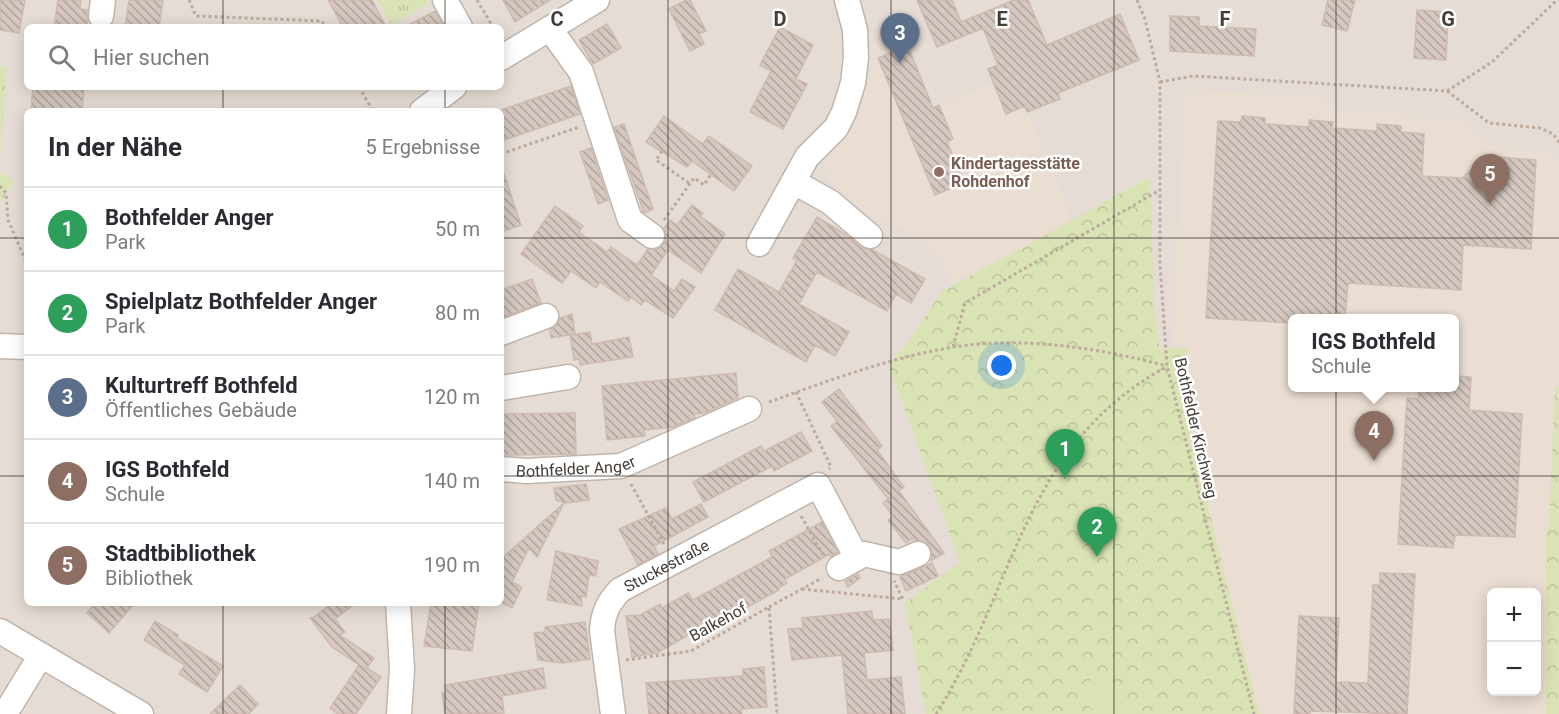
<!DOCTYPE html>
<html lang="de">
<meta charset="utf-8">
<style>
:root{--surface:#fff;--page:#f2f2f3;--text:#2b2b33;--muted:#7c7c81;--line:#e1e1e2;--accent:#ea580c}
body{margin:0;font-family:Roboto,sans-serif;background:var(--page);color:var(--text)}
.controls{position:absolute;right:18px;bottom:18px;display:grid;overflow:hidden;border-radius:9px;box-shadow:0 3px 15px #0003}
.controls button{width:54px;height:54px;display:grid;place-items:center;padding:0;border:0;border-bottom:2px solid var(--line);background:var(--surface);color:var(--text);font:30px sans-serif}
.you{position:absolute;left:1002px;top:366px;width:21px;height:21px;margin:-15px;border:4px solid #fff;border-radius:50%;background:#1a73e8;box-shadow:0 0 0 9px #1a73e833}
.badge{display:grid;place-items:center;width:39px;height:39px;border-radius:50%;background:var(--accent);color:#fff;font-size:20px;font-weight:700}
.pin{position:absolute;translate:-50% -50px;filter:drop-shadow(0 2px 3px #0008)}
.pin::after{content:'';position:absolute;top:32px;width:21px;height:18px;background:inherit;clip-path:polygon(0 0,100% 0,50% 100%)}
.popup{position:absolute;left:1288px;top:314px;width:171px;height:78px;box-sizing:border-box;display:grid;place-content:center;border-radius:9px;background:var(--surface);filter:drop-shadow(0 2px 4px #0005);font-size:20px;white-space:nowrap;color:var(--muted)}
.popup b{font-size:22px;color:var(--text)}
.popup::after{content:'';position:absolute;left:50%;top:100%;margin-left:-12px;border:12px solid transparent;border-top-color:var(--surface)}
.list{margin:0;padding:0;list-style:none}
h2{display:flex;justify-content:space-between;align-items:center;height:78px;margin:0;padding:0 24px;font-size:26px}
h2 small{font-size:20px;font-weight:400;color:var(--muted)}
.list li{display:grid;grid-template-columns:39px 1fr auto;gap:18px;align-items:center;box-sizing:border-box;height:84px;padding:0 24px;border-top:2px solid var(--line)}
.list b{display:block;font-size:22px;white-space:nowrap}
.list p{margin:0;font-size:20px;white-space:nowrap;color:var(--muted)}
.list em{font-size:20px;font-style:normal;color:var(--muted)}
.icon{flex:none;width:33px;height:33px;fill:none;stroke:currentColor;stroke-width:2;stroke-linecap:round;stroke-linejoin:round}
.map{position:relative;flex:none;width:1559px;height:714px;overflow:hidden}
.search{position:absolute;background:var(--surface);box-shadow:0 3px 15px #0003;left:24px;top:24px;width:480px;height:66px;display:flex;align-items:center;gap:15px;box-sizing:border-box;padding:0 21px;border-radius:9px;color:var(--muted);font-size:22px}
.panel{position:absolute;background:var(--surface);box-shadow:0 3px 15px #0003;left:24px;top:108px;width:480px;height:498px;border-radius:9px}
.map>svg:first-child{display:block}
.residential{fill:#e5ddd5;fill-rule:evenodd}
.education{fill:#eaddd2;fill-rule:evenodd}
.grass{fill:url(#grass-tufts)}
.park{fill:url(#park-crowns)}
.pitch{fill:#d9e3b3}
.parking{fill:#e0dddb}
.building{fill:url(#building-back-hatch);stroke:#cdbbb1;stroke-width:1.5}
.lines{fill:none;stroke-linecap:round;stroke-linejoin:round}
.minor-casing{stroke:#c0b5ad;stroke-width:27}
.path{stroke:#bdaa9d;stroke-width:3;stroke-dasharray:3 3;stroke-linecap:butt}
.minor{stroke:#fff;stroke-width:24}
.grid{fill:none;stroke:#443c36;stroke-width:1.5;stroke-opacity:0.55}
.education-dot{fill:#8d6e63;stroke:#fff;stroke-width:2}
.labels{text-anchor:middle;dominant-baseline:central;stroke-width:5;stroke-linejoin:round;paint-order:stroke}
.education-label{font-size:16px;font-weight:bold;fill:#785e54;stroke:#fff;text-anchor:start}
.street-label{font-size:16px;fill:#443c36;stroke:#fff}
.grid-label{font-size:20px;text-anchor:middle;font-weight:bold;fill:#443c36;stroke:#fff;stroke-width:5;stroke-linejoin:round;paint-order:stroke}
</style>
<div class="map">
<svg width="1559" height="714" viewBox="0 0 1559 714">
<defs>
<pattern id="grass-tufts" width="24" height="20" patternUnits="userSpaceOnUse" patternTransform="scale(1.5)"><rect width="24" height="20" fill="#d9e3b3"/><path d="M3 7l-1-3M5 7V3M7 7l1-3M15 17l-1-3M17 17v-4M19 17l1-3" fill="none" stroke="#bbc49b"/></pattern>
<pattern id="park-crowns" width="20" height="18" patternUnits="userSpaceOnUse" patternTransform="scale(1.5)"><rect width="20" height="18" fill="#d9e3b3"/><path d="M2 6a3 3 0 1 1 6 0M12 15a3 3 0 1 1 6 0" fill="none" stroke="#bbc49b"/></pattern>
<pattern id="building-back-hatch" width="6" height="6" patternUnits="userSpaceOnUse" patternTransform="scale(1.5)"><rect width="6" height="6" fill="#d6c8c0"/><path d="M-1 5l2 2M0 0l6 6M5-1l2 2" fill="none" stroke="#afa49d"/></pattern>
</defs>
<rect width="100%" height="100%" fill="#f2ece7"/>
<!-- residential -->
<path class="residential" d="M0,0H1559V714H0ZM27,27H501V87H27ZM27,111H501V603H27ZM1293,318H1455V388H1293ZM1492,592H1536V692H1492Z"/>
<!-- education -->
<path class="education" d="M878,58L904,120L993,83L1006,114L1025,106L1073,221L957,283L924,239L865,213L828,178L825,167L827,159L848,125L859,83L869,79L867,75L872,73L868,63Z
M1195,90L1320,97L1334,111L1416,115L1421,120L1463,122L1482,143L1497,145V149L1550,151L1559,164V387H1555L1549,527L1546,533V714H1259L1180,395H1184L1187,348L1173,347L1184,100ZM1293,318H1455V388H1293ZM1492,592H1536V692H1492Z"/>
<!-- grass -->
<path class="grass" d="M377,0H426L429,3L391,25Z"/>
<!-- park -->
<path class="park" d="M0,66L7,67L0,156Z
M0,172L14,181L0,203Z
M1150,177L1154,304L1160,351L1173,347L1187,348L1184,395H1181L1259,714H926L905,603L960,562L889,366L894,357L910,340L941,292Z
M1555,386L1559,387V714H1546V533L1549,527Z"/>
<!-- pitch -->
<path class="pitch" d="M1103,670L1138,714H1095L1077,691Z"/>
<!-- parking -->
<path class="parking" d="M23,148L27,149V188L19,183Z"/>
<!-- building -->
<path class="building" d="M0,0H25L19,33L0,30Z
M58,0H81L80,9L87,10V27H54Z
M129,0H163L159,27H125Z
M328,0H372L386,27H343Z
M503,0H550L515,22Z
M686,0H690L706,31L699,34L704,44L690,51L669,9Z
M917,0H952L961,22L1014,0H1028L1047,45L1120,14L1139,60L1058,93L1060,99L1027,112L1025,106L1006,114L988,69L998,65L983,28L937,47Z
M1328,0H1355L1347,31L1322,25Z
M1417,10L1448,12L1446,60L1414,58Z
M435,11L444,27H405Z
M1170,16L1199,17V26L1256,29L1254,56L1170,51Z
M607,24L621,48L593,64L579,40Z
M780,27L813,45L796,79L807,84L783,129L750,112L771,71L760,65Z
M908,46L933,108L939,105L953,139L947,142L964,183L935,195L878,58Z
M571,86L580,114L501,141V110Z
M33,87H84L82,111H31Z
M664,116L703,144L709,136L752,166L734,191L692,161L687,167L646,142Z
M1242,116L1265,118V124L1309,127V120L1333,122L1332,128L1377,131V124L1401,126V132L1424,134L1422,176L1462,178L1486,156L1536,160L1531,249L1463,245L1461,290L1348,283L1345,318H1293V323L1206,318L1218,121L1241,122Z
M624,124L653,209L644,213L614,127Z
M591,148L608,200L598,204L580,152Z
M501,174H504L521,225L501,232Z
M692,205L703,213L700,216L725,234L701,273L668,250L651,275L674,291L682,279L695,287L673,318L645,300L641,305L631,297L628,301L600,282L596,288L571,271L562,283L521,254L555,206L583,226L579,232L607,252L611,247L637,265L648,249H657L664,244L666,237L664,228L670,220L677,225Z
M817,217L845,234L861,247L873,250L925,279L911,303L896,294L887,311L817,272L799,304L849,332L835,356L815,345L806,362L715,310L738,269L779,292L797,260L793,258Z
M532,279L541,303L501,318V290Z
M572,314L575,334L551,338L550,330L557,325L560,318Z
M590,332L592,344L629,337L633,357L580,365L579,359L574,360L570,335Z
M736,373L738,398L705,413L694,414L695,418L673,427L644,430L645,436L607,440L602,386Z
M1455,376L1471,377L1469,410L1522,414L1515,537L1455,535L1453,548L1398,544L1407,398L1418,399L1419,387H1455Z
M839,389L882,446L877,450L904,487L899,491L944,553L931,561V549L927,543L912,539L906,543L888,520L893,516L883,503L893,495L888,499L831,426L837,421L822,402Z
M575,413L576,454L501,455V414Z
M801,432L812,451L774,471L772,466L704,502L693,482L761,446L764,451Z
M586,484L589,500L565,503L556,500L554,488Z
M564,503L537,557L529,548L512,582L522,587L512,608L501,602V559Z
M701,504L708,517L654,546L658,554L638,565L619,529L666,508L672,519Z
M822,522L838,552L831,557L830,554L785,579L787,583L778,588L779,590L694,636L692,633L657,653L632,657L626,616L640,615L660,604L662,608L688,593L693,600L772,557L769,551Z
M556,551L598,561L596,576L589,575L586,597L581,596L582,606L547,600Z
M932,563L938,576L906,591L900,577Z
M1380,573L1415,574L1407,714L1310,711V714H1294L1299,616L1339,618L1336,682L1368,683L1373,585H1380Z
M858,574L860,578L848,587L845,581Z
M95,603H135L109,633L87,613Z
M332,603H356L335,619L345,632L340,635L374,658L367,668L381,677L356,714H338L330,708L359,665L332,647L310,618L314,617Z
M431,603H479L472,651L424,646Z
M872,611L873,620L889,619L893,650L864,653L867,680L901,677L905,714H848L842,655L792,660L788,629L803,628L802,618Z
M155,621L178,635L177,638L223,666L207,692L179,674L185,665L144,640Z
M585,622L590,659L563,663L538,660L534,633L545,632V627Z
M764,667L767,707L741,709L742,714H649L646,683L743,676V669Z
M543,668L546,688L502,696L504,713L445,714L442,693H446L445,685Z
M240,685L258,704L249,714H210Z"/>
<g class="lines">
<!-- minor casing -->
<g class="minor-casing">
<g id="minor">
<path d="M445,0L460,27"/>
<path d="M101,16L103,0"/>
<path d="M550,29L581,72L630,220L652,236"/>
<path d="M501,58L597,0"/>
<path d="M422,111L454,87"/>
<path d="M794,182L830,202L870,236"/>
<path d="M759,244L807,157L836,128L844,112L853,83L856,58L855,30L847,0"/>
<path d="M501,333L546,316"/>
<path d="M0,346L27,347"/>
<path d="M501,388L568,377"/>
<path id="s1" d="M501,469L526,471L621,466L749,409"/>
<path d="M839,568L864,554L899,562L918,554"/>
<path d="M398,603L402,669L399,714"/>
<path d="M0,631L141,714"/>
<path d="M5,714L41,655"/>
<path id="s2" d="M613,714L602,631C603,613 608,603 620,590L818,485L857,558"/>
</g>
</g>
<!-- path -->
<path class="path" d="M189,0L196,16L322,21L325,27
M477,0L493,27
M1137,0L1145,19L1160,82V264L1167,366L1254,714
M1160,82L1193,76L1447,91L1489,123L1540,128L1553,134L1559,142
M359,87L373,111
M1447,91L1492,62L1557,0
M662,151L656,160L689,183
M501,154L579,127
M0,186L6,193L8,220L27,264
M664,220L694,178L704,185L711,174
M953,347L965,303L1160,190
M796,392L831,467L829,469
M769,402C828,381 891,357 954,347C1024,336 1099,348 1167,366
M631,484L664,544
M801,516L823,555
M802,589L903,599L894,581
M769,607L822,578
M626,660L691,651L769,607L777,714
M936,714C1017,587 1020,448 1166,367"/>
<!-- minor -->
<use href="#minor" class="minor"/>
</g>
<!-- grid -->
<path class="grid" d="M223,0V27M445,0V27M668,0V714M891,0V714M1114,0V714M1336,0V714M223,87V111M445,87V111M0,238H27M501,238H1559M0,476H27M501,476H1559M223,603V714M445,603V714"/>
<!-- markers -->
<circle class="education-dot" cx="939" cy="172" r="6"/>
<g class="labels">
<!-- education labels -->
<g class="education-label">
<text x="951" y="163">Kindertagesstätte<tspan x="951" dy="18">Rohdenhof</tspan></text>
</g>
<!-- street labels -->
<g class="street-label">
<text transform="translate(1196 428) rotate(77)">Bothfelder Kirchweg</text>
<text stroke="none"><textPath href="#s1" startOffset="75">Bothfelder Anger</textPath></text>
<text stroke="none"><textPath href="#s2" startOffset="182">Stuckestraße</textPath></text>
<text transform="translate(718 622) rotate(-29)">Balkehof</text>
</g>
</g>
<g class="grid-label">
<text x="557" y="26">C</text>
<text x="780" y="26">D</text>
<text x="1002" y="26">E</text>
<text x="1225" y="26">F</text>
<text x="1448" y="26">G</text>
</g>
</svg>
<div class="controls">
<button>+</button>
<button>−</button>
</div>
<div class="you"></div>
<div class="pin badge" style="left:1065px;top:479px;background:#2e9e5b">1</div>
<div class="pin badge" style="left:1097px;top:557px;background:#2e9e5b">2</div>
<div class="pin badge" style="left:900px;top:63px;background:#5c6f8a">3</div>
<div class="pin badge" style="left:1374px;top:461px;background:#8d6e63">4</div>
<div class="popup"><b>IGS Bothfeld</b>Schule</div>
<div class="pin badge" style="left:1490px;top:204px;background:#8d6e63">5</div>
<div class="search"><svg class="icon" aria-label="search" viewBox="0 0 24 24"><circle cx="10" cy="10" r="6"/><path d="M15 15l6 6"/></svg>Hier suchen</div>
<section class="panel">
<h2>In der Nähe<small>5 Ergebnisse</small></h2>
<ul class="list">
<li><span class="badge" style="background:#2e9e5b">1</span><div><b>Bothfelder Anger</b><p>Park</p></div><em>50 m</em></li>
<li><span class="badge" style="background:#2e9e5b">2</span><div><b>Spielplatz Bothfelder Anger</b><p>Park</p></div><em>80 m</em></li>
<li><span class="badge" style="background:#5c6f8a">3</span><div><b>Kulturtreff Bothfeld</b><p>Öffentliches Gebäude</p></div><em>120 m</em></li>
<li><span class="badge" style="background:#8d6e63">4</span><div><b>IGS Bothfeld</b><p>Schule</p></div><em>140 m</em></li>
<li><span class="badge" style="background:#8d6e63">5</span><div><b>Stadtbibliothek</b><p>Bibliothek</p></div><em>190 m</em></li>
</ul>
</section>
</div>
